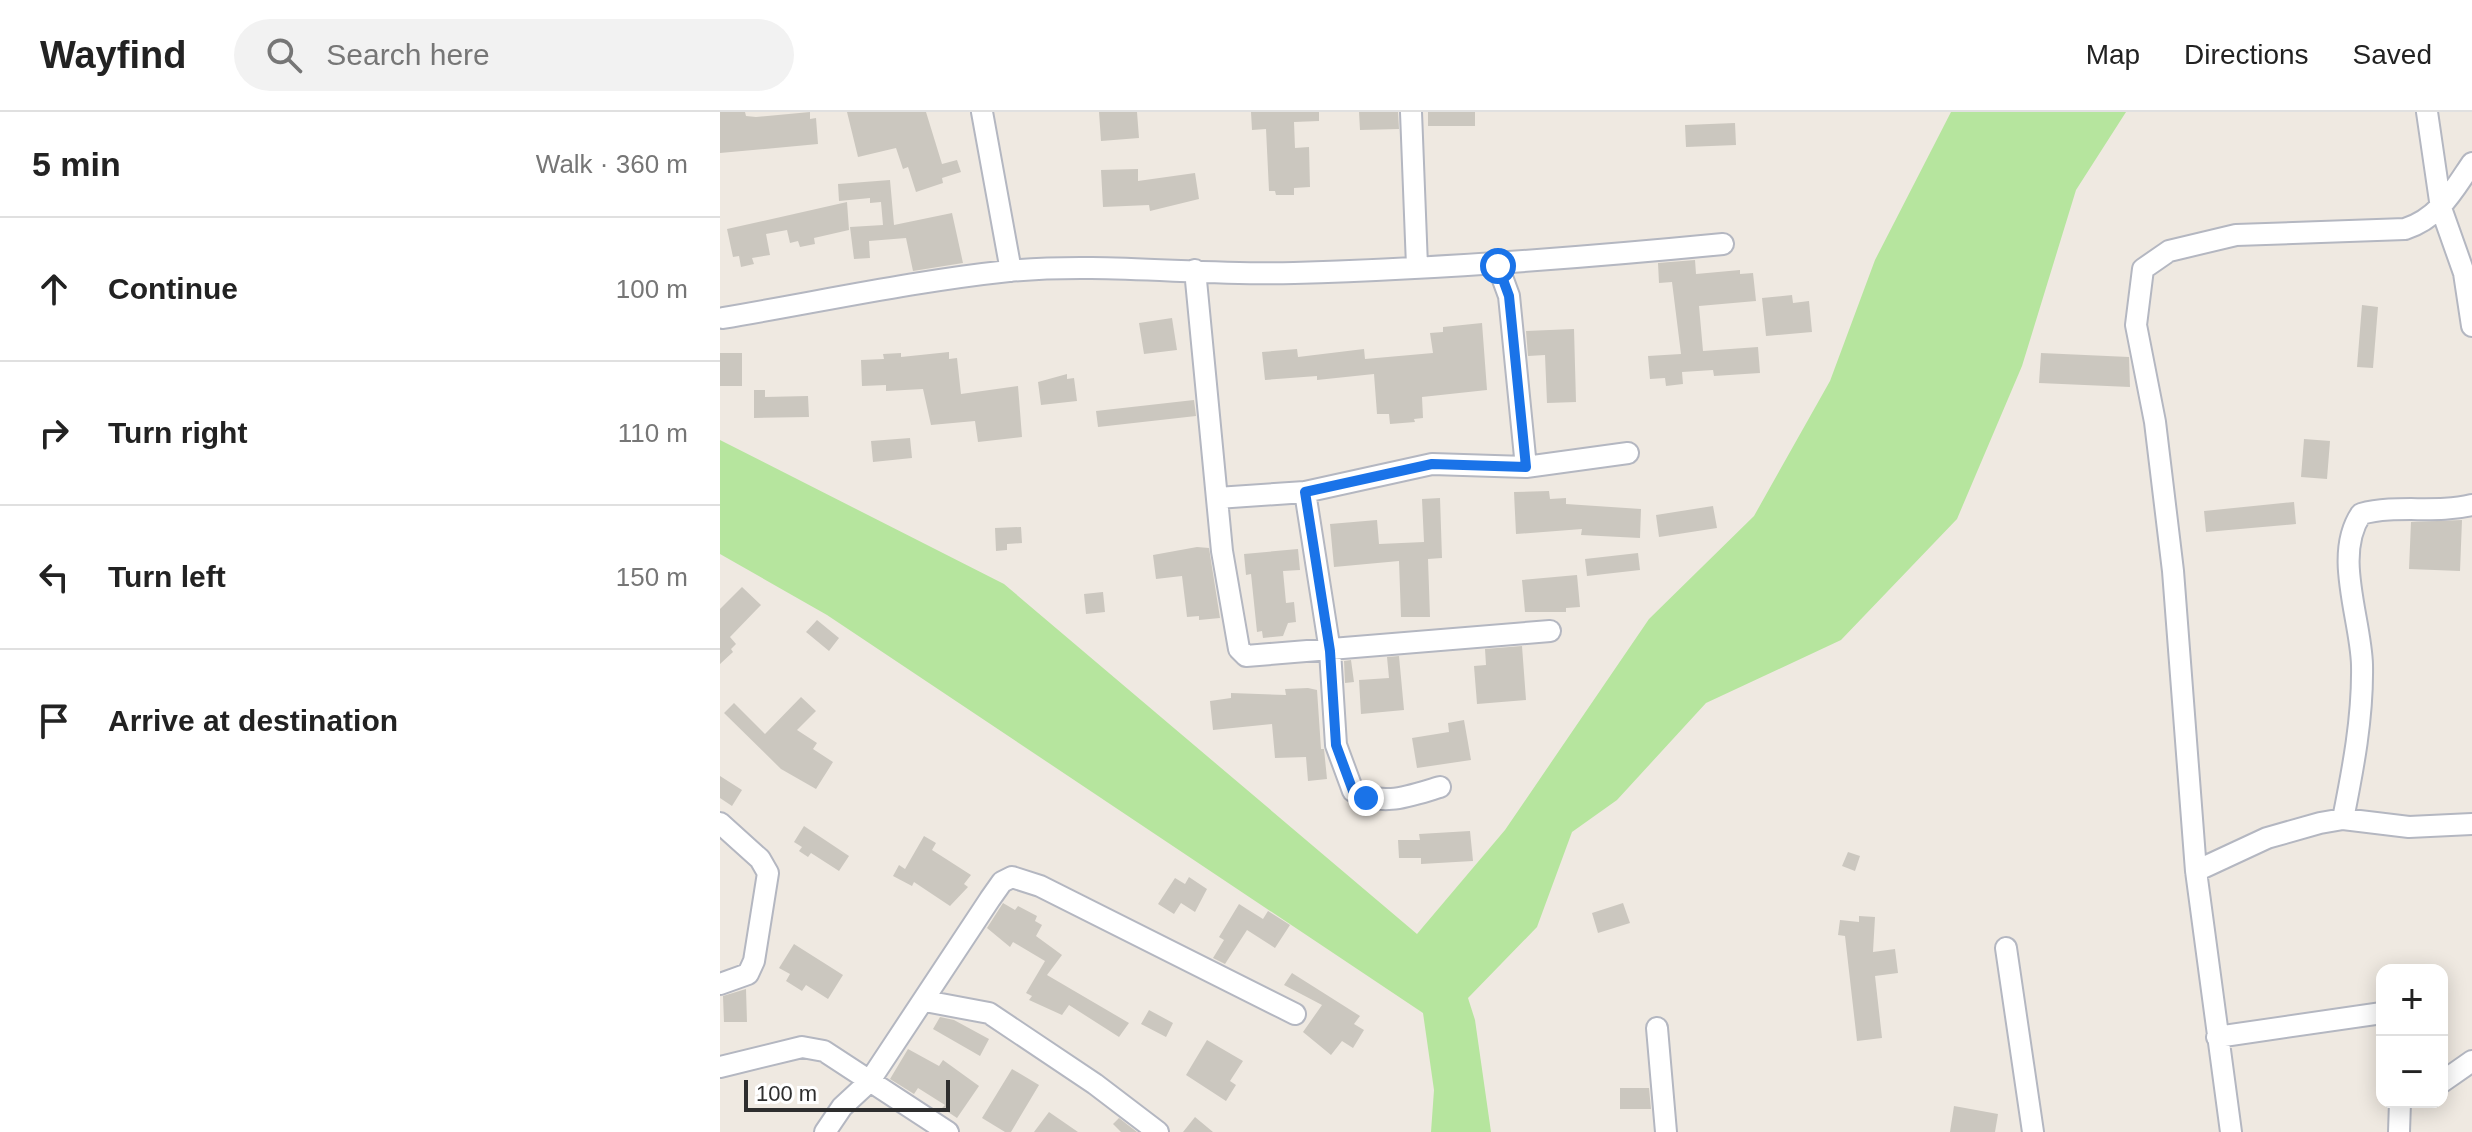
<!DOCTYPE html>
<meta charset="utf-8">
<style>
:root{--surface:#fff;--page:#f2f2f2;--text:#222;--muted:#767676;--line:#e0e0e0}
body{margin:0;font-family:Arial,sans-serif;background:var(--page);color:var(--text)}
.controls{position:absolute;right:24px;bottom:24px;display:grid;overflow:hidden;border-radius:16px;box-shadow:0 4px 20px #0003}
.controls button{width:72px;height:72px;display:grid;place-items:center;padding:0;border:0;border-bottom:2px solid var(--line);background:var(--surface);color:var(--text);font:40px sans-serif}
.scale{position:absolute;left:24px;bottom:20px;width:206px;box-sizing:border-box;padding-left:8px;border:4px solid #2e2e2e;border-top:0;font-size:22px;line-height:28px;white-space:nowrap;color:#2e2e2e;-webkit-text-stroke:6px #fff;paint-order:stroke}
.stop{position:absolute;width:24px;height:24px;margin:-18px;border:6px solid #1a73e8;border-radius:50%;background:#fff}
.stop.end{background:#1a73e8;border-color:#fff;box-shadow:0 2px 8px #0008}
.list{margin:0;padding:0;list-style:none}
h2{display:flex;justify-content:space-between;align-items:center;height:104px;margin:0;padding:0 32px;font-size:34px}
h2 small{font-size:26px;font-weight:400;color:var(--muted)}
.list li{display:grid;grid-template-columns:52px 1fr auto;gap:24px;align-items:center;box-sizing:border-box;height:144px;padding:0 32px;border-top:2px solid var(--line)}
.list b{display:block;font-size:30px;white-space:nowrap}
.list em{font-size:26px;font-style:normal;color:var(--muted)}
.icon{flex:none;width:44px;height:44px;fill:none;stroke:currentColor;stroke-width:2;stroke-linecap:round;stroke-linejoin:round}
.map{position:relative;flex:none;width:1752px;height:1020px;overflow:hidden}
header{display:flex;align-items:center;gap:48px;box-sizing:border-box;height:112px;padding:0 40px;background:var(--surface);border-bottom:2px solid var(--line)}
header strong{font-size:38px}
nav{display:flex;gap:44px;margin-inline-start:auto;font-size:28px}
.search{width:560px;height:72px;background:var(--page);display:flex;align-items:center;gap:20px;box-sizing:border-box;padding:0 28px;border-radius:44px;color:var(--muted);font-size:30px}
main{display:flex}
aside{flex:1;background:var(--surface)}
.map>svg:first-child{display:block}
.green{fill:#b6e59e}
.building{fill:#cbc7bf}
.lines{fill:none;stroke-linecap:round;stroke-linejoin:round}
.minor-casing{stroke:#b4b7c1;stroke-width:24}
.minor{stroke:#fff;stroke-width:20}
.route{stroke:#1a73e8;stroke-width:10}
</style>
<header>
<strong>Wayfind</strong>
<div class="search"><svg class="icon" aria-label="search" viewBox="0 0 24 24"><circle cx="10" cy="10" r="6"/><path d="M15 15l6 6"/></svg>Search here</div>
<nav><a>Map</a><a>Directions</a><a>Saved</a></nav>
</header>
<main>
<aside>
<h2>5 min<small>Walk · 360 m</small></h2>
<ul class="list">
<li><svg class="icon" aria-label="ahead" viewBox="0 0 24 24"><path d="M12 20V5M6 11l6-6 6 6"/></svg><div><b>Continue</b></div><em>100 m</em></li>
<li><svg class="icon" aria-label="right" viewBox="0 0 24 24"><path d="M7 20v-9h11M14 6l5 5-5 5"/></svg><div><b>Turn right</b></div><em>110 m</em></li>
<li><svg class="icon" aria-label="left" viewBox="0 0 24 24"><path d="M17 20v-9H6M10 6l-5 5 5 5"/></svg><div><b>Turn left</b></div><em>150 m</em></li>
<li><svg class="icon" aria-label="arrive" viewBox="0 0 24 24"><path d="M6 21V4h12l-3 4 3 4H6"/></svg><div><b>Arrive at destination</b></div></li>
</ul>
</aside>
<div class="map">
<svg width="1752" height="1020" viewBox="0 0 1752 1020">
<rect width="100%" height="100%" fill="#efe9e1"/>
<!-- green -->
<path class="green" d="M1231,0H1406L1356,78L1302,254L1237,407L1121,528L986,591L897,688L852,720L817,815L748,886L755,908L771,1020H711L714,978L703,901L107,503L0,442V328L284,472L697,822L785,718L929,507L1034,404L1110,269L1155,148Z"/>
<!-- building -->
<path class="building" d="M0,0H25L26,4L36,5L90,0V7L96,6L98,32L0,41Z
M127,0H206L222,52L237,48L241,60L222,66L223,71L196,80L188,55L183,57L176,36L138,45Z
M379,0H417L419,26L381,29Z
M531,0H599V9L574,10L575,36L589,35L590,75L574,76V83H556L555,79H549L546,17L532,18Z
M639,0H678L679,17L640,18Z
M708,0H755V14H708Z
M1015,11L1016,33L966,35L965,13Z
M418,57V69L475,61L479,87L430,99L429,93L383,95L381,58Z
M170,68L174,113L232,101L243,151L193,159L186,126L149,129L150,146L134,147L130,115L163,113L161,90L150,91V86L119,89L118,72Z
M127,90L129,118L94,126L95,132L80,135L78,129L70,131L67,118L46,122L50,143L32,146L34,152L21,155L19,144L13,145L7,117Z
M975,148L976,162L1020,158V162L1033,161L1036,189L979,194L983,239L1038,235L1040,261L994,264L993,258L962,260L963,272L946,274L945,266L930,267L928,244L961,242L952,170L939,171L938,151Z
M1072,183L1073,191L1089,189L1092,220L1046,224L1042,186Z
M1642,193L1658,195L1653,256L1637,255Z
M452,206L457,238L424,242L419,211Z
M762,211L767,278L702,285L703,306L694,307L695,310L670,312L669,302H657L654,262L597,268V264L545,268L542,240L577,237L578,245L644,237L645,247L713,241L710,221L723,220V215Z
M854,217L856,290L827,291L825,243L808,244L806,219Z
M229,240V247L237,246L241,282L298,274L302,325L258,330L255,309L211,313L203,277L166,279V273L142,274L141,248L164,247L163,242L181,241V245Z
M0,241H22V274H0Z
M1321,241L1409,245L1410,275L1319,271Z
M347,262V267L354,266L357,289L321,293L318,270Z
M34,278H45V285L88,284L89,305L34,306Z
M474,288L476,304L378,315L376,299Z
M190,326L192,346L153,350L151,329Z
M1584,327L1610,329L1607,367L1581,365Z
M829,379L830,387L846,386V392L921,397L920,426L861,423L862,417L796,422L794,380Z
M720,386L722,446L708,447L710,505H681L679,449L614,455L610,412L657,408L659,432L704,430L702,387Z
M1574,390L1576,412L1486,420L1484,399Z
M993,394L997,416L939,425L936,403Z
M1742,408L1740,459L1689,457L1691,410Z
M301,415L302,431L287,432V438L276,439L275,416Z
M477,435L489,436L500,506L479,508V504L467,505L462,464L436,467L433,443Z
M578,437L580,458L563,459L566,491L574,490L576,510L568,511L563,524L543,526L542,519L537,520L531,462L526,463L524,442Z
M918,441L920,458L867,464L865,447Z
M857,463L860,495L846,496V500H805L802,468Z
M22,475L41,493L10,525L16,532L11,537L13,540L0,552V497Z
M383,480L385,500L366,502L364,482Z
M97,508L119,526L109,539L86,520Z
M802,534L806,588L757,592L754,554L766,553L765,537Z
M679,544L684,598L641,602L639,568L669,566L667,545Z
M631,548L634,570L625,571L624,549Z
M588,576L597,578L601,637H604L607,667L588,669L586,645L555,646L552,612L493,618L490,589L511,586V581L566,583L565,577Z
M81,585L96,599L77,618L97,631L93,637L113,650L96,677L61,657L4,601L14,591L45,622Z
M744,608L751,648L697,656L692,626L729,620L728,611Z
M0,664L22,678L12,694L0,686Z
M84,714L129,744L119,759L91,741L88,745L79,739L82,735L74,730Z
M750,719L753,749L701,752V746H679L678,728H700L699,722Z
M204,724L216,731L212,738L251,763L244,772L248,775L230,794L194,770L192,774L173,764L179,753L185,757Z
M1128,740L1140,744L1135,759L1122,754Z
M469,765L487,777L475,800L461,791L454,802L438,792L455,766L465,772Z
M283,791L295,798L298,794L317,804L315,809L322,813L316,824L342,843L327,863L409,911L399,925L349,893L342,903L309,888L312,884L306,881L325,849L293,830L290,835L267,816Z
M903,791L910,811L878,821L872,801Z
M519,792L543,807L548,799L570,813L555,836L527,818L505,852L493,846L504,828L499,825Z
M1139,804L1155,805L1153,840L1175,837L1178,861L1155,864L1162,926L1137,929L1125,824L1118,823L1120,808L1139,810Z
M74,832L123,863L108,887L86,873L82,879L66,869L70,862L59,856Z
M572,861L640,904L634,912L644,918L633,936L622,929L611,943L583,920L602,893L564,873Z
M26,877L27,910H4L3,884Z
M429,898L453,911L446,925L421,912Z
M220,905L234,908L269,927L260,944L213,917Z
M487,928L523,949L510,969L516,973L506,989L466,963Z
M188,937L219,954L223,948L259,974L237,1006L222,996L225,993L198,976L194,982L170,967Z
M292,957L319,973L291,1020H285L262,1006Z
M900,976H929L931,997H900Z
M1234,994L1278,1002L1275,1020H1230Z
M329,1000L358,1020H314Z
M475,1005L493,1020H463Z
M399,1006L417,1020H401L393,1012Z"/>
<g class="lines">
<!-- minor casing -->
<g class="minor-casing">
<path id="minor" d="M262,0L291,159
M691,0L697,154
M1707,0L1721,96L1744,161L1752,214
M778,154L789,184L806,355
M475,158L502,439L519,537L526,544L830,519
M3,206C98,190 194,169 289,159C384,150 480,164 574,161C718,157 859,146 1003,132
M585,380L610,539L616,633L633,679C664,695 689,684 720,675
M497,386L585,380L712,352L806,355L908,341
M1623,707C1633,657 1643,605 1642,553C1641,507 1613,443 1641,402C1677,392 1715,402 1752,393
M0,711L40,747L48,761L34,849L28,862L0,872
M1476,759L1547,726L1600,711L1623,707L1689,715L1752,712
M1286,836L1313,1020
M205,889L269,901L375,972L438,1020
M937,916L946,1020
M1497,925L1662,901
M0,955L82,935L104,939L228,1020
M1722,970L1752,949
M105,1020L122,995L149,970L270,787L282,770L292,765L320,774L575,902
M1511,1020L1476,759L1453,459L1435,310L1416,213L1423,157L1449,139L1516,123L1685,117C1719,106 1733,79 1752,51
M1679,1020L1680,990"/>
</g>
<!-- minor -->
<use href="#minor" class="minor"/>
</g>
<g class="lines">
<!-- route -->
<path class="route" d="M646,686L633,679L616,633L610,539L585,380L712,352L806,355L789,184L778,154"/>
</g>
</svg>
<div class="controls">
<button>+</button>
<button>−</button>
</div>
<div class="scale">100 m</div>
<div class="stop" style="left:778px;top:154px"></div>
<div class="stop end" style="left:646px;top:686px"></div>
</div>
</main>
